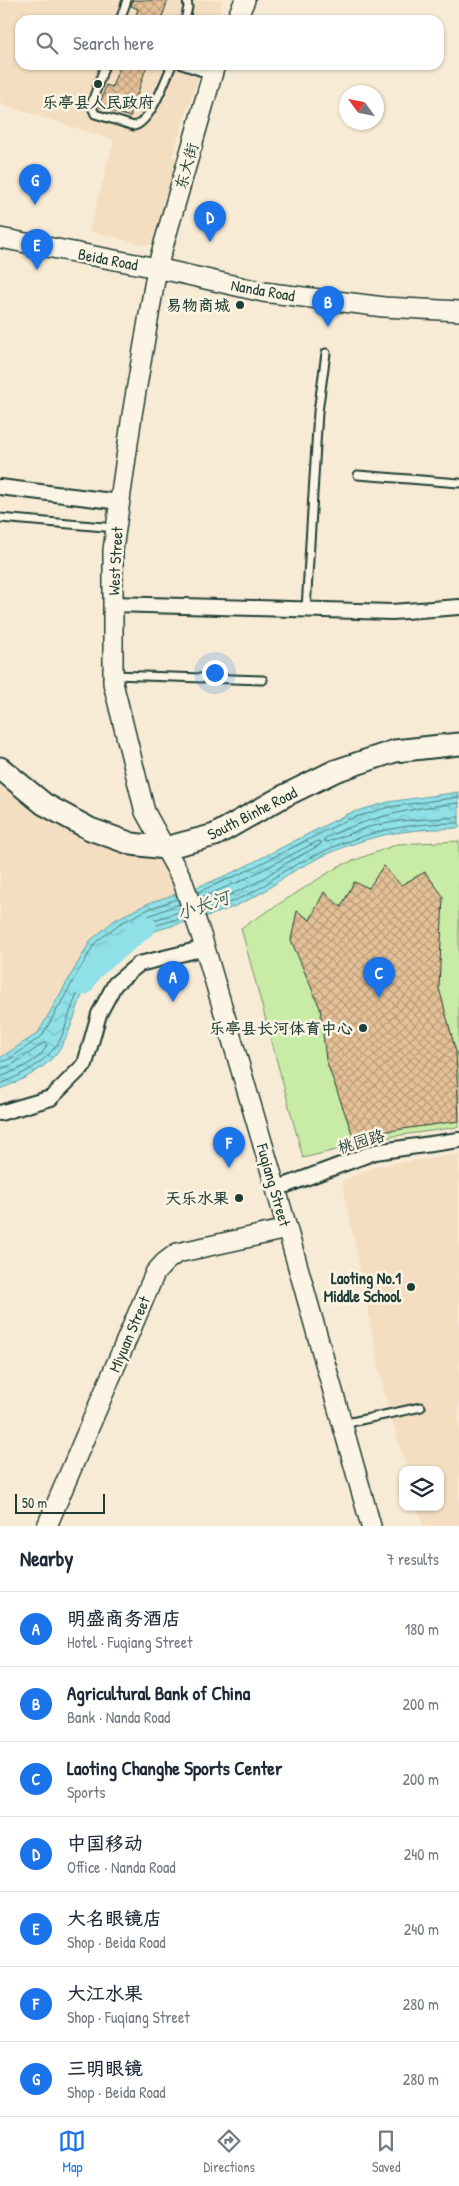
<!DOCTYPE html>
<meta charset="utf-8">
<style>
:root{--surface:#fff;--page:#f6f6f7;--text:#1f2937;--muted:#747a83;--line:#e0e1e3;--accent:#1a73e8}
body{margin:0;font-family:"Patrick Hand","LXGW WenKai TC",sans-serif;background:var(--page);color:var(--text)}
.controls{position:absolute;right:15px;bottom:15px;display:grid;overflow:hidden;border-radius:10px;box-shadow:0 1px 4px #0004}
.controls button{width:45px;height:45px;display:grid;place-items:center;padding:0;border:0;border-bottom:1px solid var(--line);background:var(--surface);color:var(--text);font:25px sans-serif}
.compass{position:absolute;left:339px;top:85px;width:45px;height:45px;border-radius:50%;background:var(--surface);box-shadow:0 1px 4px #0004;rotate:303deg}
.scale{position:absolute;left:15px;bottom:12px;width:90px;box-sizing:border-box;padding-left:5px;border:2px solid #1f3d34;border-top:0;font-size:14px;line-height:18px;white-space:nowrap;color:#1f3d34;-webkit-text-stroke:4px #fcf5e5;paint-order:stroke}
.you{position:absolute;left:214px;top:672px;width:18px;height:18px;margin:-12px;border:4px solid #fff;border-radius:50%;background:#1a73e8;box-shadow:0 0 0 8px #1a73e833}
.badge{display:grid;place-items:center;width:32px;height:32px;border-radius:50%;background:var(--accent);color:#fff;font-size:16px;font-weight:700}
.pin{position:absolute;translate:-50% -41px;filter:drop-shadow(0 1px 2px #0008)}
.pin::after{content:'';position:absolute;top:26px;width:18px;height:15px;background:inherit;clip-path:polygon(0 0,100% 0,50% 100%)}
.list{margin:0;padding:0;list-style:none}
h2{display:flex;justify-content:space-between;align-items:center;height:65px;margin:0;padding:0 20px;font-size:21px}
h2 small{font-size:16px;font-weight:400;color:var(--muted)}
.list li{display:grid;grid-template-columns:32px 1fr auto;gap:15px;align-items:center;box-sizing:border-box;height:75px;padding:0 20px;border-top:1px solid var(--line)}
.list b{display:block;font-size:19px;white-space:nowrap}
.list p{margin:0;font-size:16px;white-space:nowrap;color:var(--muted)}
.list em{font-size:16px;font-style:normal;color:var(--muted)}
.icon{flex:none;width:28px;height:28px;fill:none;stroke:currentColor;stroke-width:2;stroke-linecap:round;stroke-linejoin:round}
.map{position:relative;flex:none;width:459px;height:1526px;overflow:hidden}
.search{position:absolute;background:var(--surface);box-shadow:0 1px 4px #0004;left:15px;right:15px;top:15px;height:55px;display:flex;align-items:center;gap:12px;box-sizing:border-box;padding:0 18px;border-radius:15px;color:var(--muted);font-size:19px}
.sheet{height:590px;background:var(--surface)}
nav{display:flex;justify-content:space-around;align-items:center;box-sizing:border-box;height:70px;border-top:1px solid var(--line);background:var(--surface);font-size:14px;color:var(--muted)}
nav a{display:grid;justify-items:center;gap:2px}
nav .on{color:var(--accent)}
.map>svg:first-child{display:block}
.built{fill:#f3dec2}
.garden{fill:#c8eba5;stroke:#74946c}
.water{fill:url(#water-waves);stroke:#629f9f}
.lines{fill:none;stroke-linecap:round;stroke-linejoin:round}
.shore{stroke:#4c7e7c;stroke-width:1}
.river{stroke:#8fe0e7;stroke-width:21}
.building{fill:url(#building-cross-hatch);stroke:#1f3d34}
.lane-casing{stroke:#1f3d34;stroke-width:11}
.street-casing{stroke:#1f3d34;stroke-width:18}
.secondary-casing{stroke:#1f3d34;stroke-width:22}
.primary-casing{stroke:#1f3d34;stroke-width:25}
.lane{stroke:#fcf5e5;stroke-width:7}
.street{stroke:#fcf5e5;stroke-width:14}
.secondary{stroke:#fcf5e5;stroke-width:19}
.primary{stroke:#fcf5e5;stroke-width:21}
.poi-dot{fill:#1f3d34;stroke:#fcf5e5;stroke-width:2}
.labels{text-anchor:middle;dominant-baseline:central;stroke-width:5;stroke-linejoin:round;paint-order:stroke}
.poi-label{font-size:16px;font-weight:bold;fill:#1f3d34;stroke:#fcf5e5;text-anchor:end}
.street-label{font-size:16px;fill:#1f3d34;stroke:#fcf5e5}
.water-label{font-size:18px;font-style:italic;fill:#355e58;stroke:#fcf5e5}
</style>
<div class="map">
<svg width="459" height="1526" viewBox="0 0 459 1526">
<defs>
<pattern id="water-waves" width="16" height="10" patternUnits="userSpaceOnUse" patternTransform="scale(1.25)"><rect width="16" height="10" fill="#8fe0e7"/><path d="M0 5q4-4 8 0t8 0" fill="none" stroke="#7bc1c7"/></pattern>
<pattern id="building-cross-hatch" width="8" height="8" patternUnits="userSpaceOnUse" patternTransform="scale(1.25)"><rect width="8" height="8" fill="#e6c197"/><path d="M0 0l8 8M0 8l8-8" fill="none" stroke="#ba9e7c"/></pattern>
</defs>
<rect width="100%" height="100%" fill="#f8ebd5"/>
<filter id="ink" filterUnits="userSpaceOnUse"><feTurbulence type="fractalNoise" baseFrequency=".02" numOctaves="2"/><feDisplacementMap in="SourceGraphic" scale="10" xChannelSelector="R" yChannelSelector="G"/><feConvolveMatrix kernelMatrix="1 2 1 2 8 2 1 2 1" color-interpolation-filters="sRGB"/></filter>
<g filter="url(#ink)">
<!-- built -->
<path class="built" d="M0,0H223L217,20H20V65H202L172,157L181,159L159,237L149,246L89,231L114,140L0,104Z
M0,778L157,856L174,885L181,892L61,994L38,1033L0,1058Z
M459,1154V1526H423L418,1507H440V1470H407L384,1392L342,1181L377,1166Z"/>
<!-- garden -->
<path class="garden" d="M459,841V1127L394,1136L303,1158L241,928L339,866L398,844Z"/>
<!-- water -->
<path class="water" d="M459,792V828C440,829 421,829 402,832C363,837 323,854 289,874C279,880 271,888 261,893C249,900 236,906 223,911C182,926 134,929 102,962C80,984 78,1017 63,1043C51,1067 23,1080 0,1089V1058L38,1033L91,940L116,919L149,903L208,883L238,870L347,814L388,802Z"/>
<g class="lines">
<!-- shore -->
<path class="shore" d="M459,803C412,808 368,817 325,838L324,840L327,842L368,827L400,821L459,817
M198,892L240,874L349,819L389,807L459,797
M200,898L243,880L318,841L321,842L320,845L283,865L256,883L219,900L202,905
M179,904L146,917L145,920L148,922L182,911
M204,911C223,906 243,898 260,888C270,882 278,874 288,869C348,837 391,823 459,823
M0,1062L8,1060L42,1036L95,943L119,924L151,908L177,899
M0,1069L12,1065L44,1043L47,1044C43,1060 15,1071 0,1077
M0,1084C22,1075 45,1063 58,1043C63,1036 65,1026 68,1018C78,990 90,959 116,942C136,930 161,924 184,917"/>
<!-- river -->
<path class="river" d="M83,985L92,970L146,926"/>
</g>
<!-- building -->
<path class="building" d="M132,0H168L161,20H134L138,9L131,6Z
M120,65H147L130,117L99,107L106,85L112,87Z
M383,866L401,885L425,872L443,896L439,988L456,1052L459,1121L353,1136L326,1060L320,1008L291,940L297,911L310,920L324,892L341,907L354,882L369,888Z"/>
<g class="lines">
<!-- lane casing -->
<g class="lane-casing">
<path id="lane" d="M120,20L127,0
M185,20L188,7L187,0
M105,65L91,105L95,114L134,126C151,122 165,80 172,65
M182,65L211,75
M358,475L459,483
M0,518L116,528
M306,609L318,412L326,353
M113,675L263,680
M342,1424L421,1407"/>
</g>
<!-- street casing -->
<g class="street-casing">
<path id="street" d="M0,487L120,502
M113,604L392,612L459,607
M0,1113L51,1098L85,1064L99,1014L115,984L139,964L205,948
M276,1189L375,1152L459,1140"/>
</g>
<!-- secondary casing -->
<g class="secondary-casing">
<path id="secondary" d="M236,20L245,0
M215,65L157,268L132,415L113,550V683L145,812L182,879L202,938L276,1189L371,1526
M0,238L157,268L263,292L384,307L459,311
M47,1526L155,1273L165,1262L177,1253L287,1229"/>
</g>
<!-- primary casing -->
<g class="primary-casing">
<path id="primary" d="M0,768L44,804L90,829L132,844L165,848L215,835L284,796L335,771L395,751L459,744"/>
</g>
<!-- lane -->
<use href="#lane" class="lane"/>
<!-- street -->
<use href="#street" class="street"/>
<!-- secondary -->
<use href="#secondary" class="secondary"/>
<!-- primary -->
<use href="#primary" class="primary"/>
</g>
</g>
<!-- markers -->
<g class="poi-dot">
<circle cx="98" cy="84" r="5"/>
<circle cx="240" cy="305" r="5"/>
<circle cx="363" cy="1028" r="5"/>
<circle cx="239" cy="1198" r="5"/>
<circle cx="411" cy="1287" r="5"/>
</g>
<g class="labels">
<!-- poi labels -->
<g class="poi-label">
<text x="98" y="102" text-anchor="middle">乐亭县人民政府</text>
<text x="230" y="305">易物商城</text>
<text x="353" y="1028">乐亭县长河体育中心</text>
<text x="229" y="1198">天乐水果</text>
<text x="401" y="1278">Laoting No.1<tspan x="401" dy="18">Middle School</tspan></text>
</g>
<!-- street labels -->
<g class="street-label">
<text transform="translate(186 166) rotate(-74)">东大街</text>
<text transform="translate(108 259) rotate(11)">Beida Road</text>
<text transform="translate(263 290) rotate(10)">Nanda Road</text>
<text transform="translate(115 561) rotate(-87)">West Street</text>
<text transform="translate(252 813) rotate(-27)">South Binhe Road</text>
<text transform="translate(361 1141) rotate(-16)">桃园路</text>
<text transform="translate(274 1185) rotate(74)">Fuqiang Street</text>
<text transform="translate(129 1334) rotate(-67)">Miyuan Street</text>
</g>
<!-- water labels -->
<g class="water-label">
<text transform="translate(203 905) rotate(-19)">小长河</text>
</g>
</g>
</svg>
<div class="controls">
<button><svg class="icon" aria-label="layers" viewBox="0 0 24 24"><path d="M12 4l9 5-9 5-9-5zM3 14l9 5 9-5"/></svg></button>
</div>
<svg class="compass" viewBox="-18 -18 36 36"><path d="M0-13l5 13h-10z" fill="#e53935"/><path d="M0 13l5-13h-10z" fill="#747a83"/></svg>
<div class="scale">50 m</div>
<div class="you"></div>
<div class="pin badge" style="left:173px;top:1002px">A</div>
<div class="pin badge" style="left:328px;top:327px">B</div>
<div class="pin badge" style="left:379px;top:998px">C</div>
<div class="pin badge" style="left:210px;top:242px">D</div>
<div class="pin badge" style="left:37px;top:270px">E</div>
<div class="pin badge" style="left:229px;top:1168px">F</div>
<div class="pin badge" style="left:35px;top:205px">G</div>
<div class="search"><svg class="icon" aria-label="search" viewBox="0 0 24 24"><circle cx="10" cy="10" r="6"/><path d="M15 15l6 6"/></svg>Search here</div>
</div>
<section class="sheet">
<h2>Nearby<small>7 results</small></h2>
<ul class="list">
<li><span class="badge">A</span><div><b>明盛商务酒店</b><p>Hotel · Fuqiang Street</p></div><em>180 m</em></li>
<li><span class="badge">B</span><div><b>Agricultural Bank of China</b><p>Bank · Nanda Road</p></div><em>200 m</em></li>
<li><span class="badge">C</span><div><b>Laoting Changhe Sports Center</b><p>Sports</p></div><em>200 m</em></li>
<li><span class="badge">D</span><div><b>中国移动</b><p>Office · Nanda Road</p></div><em>240 m</em></li>
<li><span class="badge">E</span><div><b>大名眼镜店</b><p>Shop · Beida Road</p></div><em>240 m</em></li>
<li><span class="badge">F</span><div><b>大江水果</b><p>Shop · Fuqiang Street</p></div><em>280 m</em></li>
<li><span class="badge">G</span><div><b>三明眼镜</b><p>Shop · Beida Road</p></div><em>280 m</em></li>
</ul>
</section>
<nav>
<a class="on"><svg class="icon" aria-label="map" viewBox="0 0 24 24"><path d="M3 6l6-2 6 2 6-2v14l-6 2-6-2-6 2zM9 4v14M15 6v14"/></svg>Map</a>
<a><svg class="icon" aria-label="directions" viewBox="0 0 24 24"><path d="M12 3l9 9-9 9-9-9zM9 14v-3h6M13 9l2 2-2 2"/></svg>Directions</a>
<a><svg class="icon" aria-label="saved" viewBox="0 0 24 24"><path d="M7 4h10v16l-5-4-5 4z"/></svg>Saved</a>
</nav>
